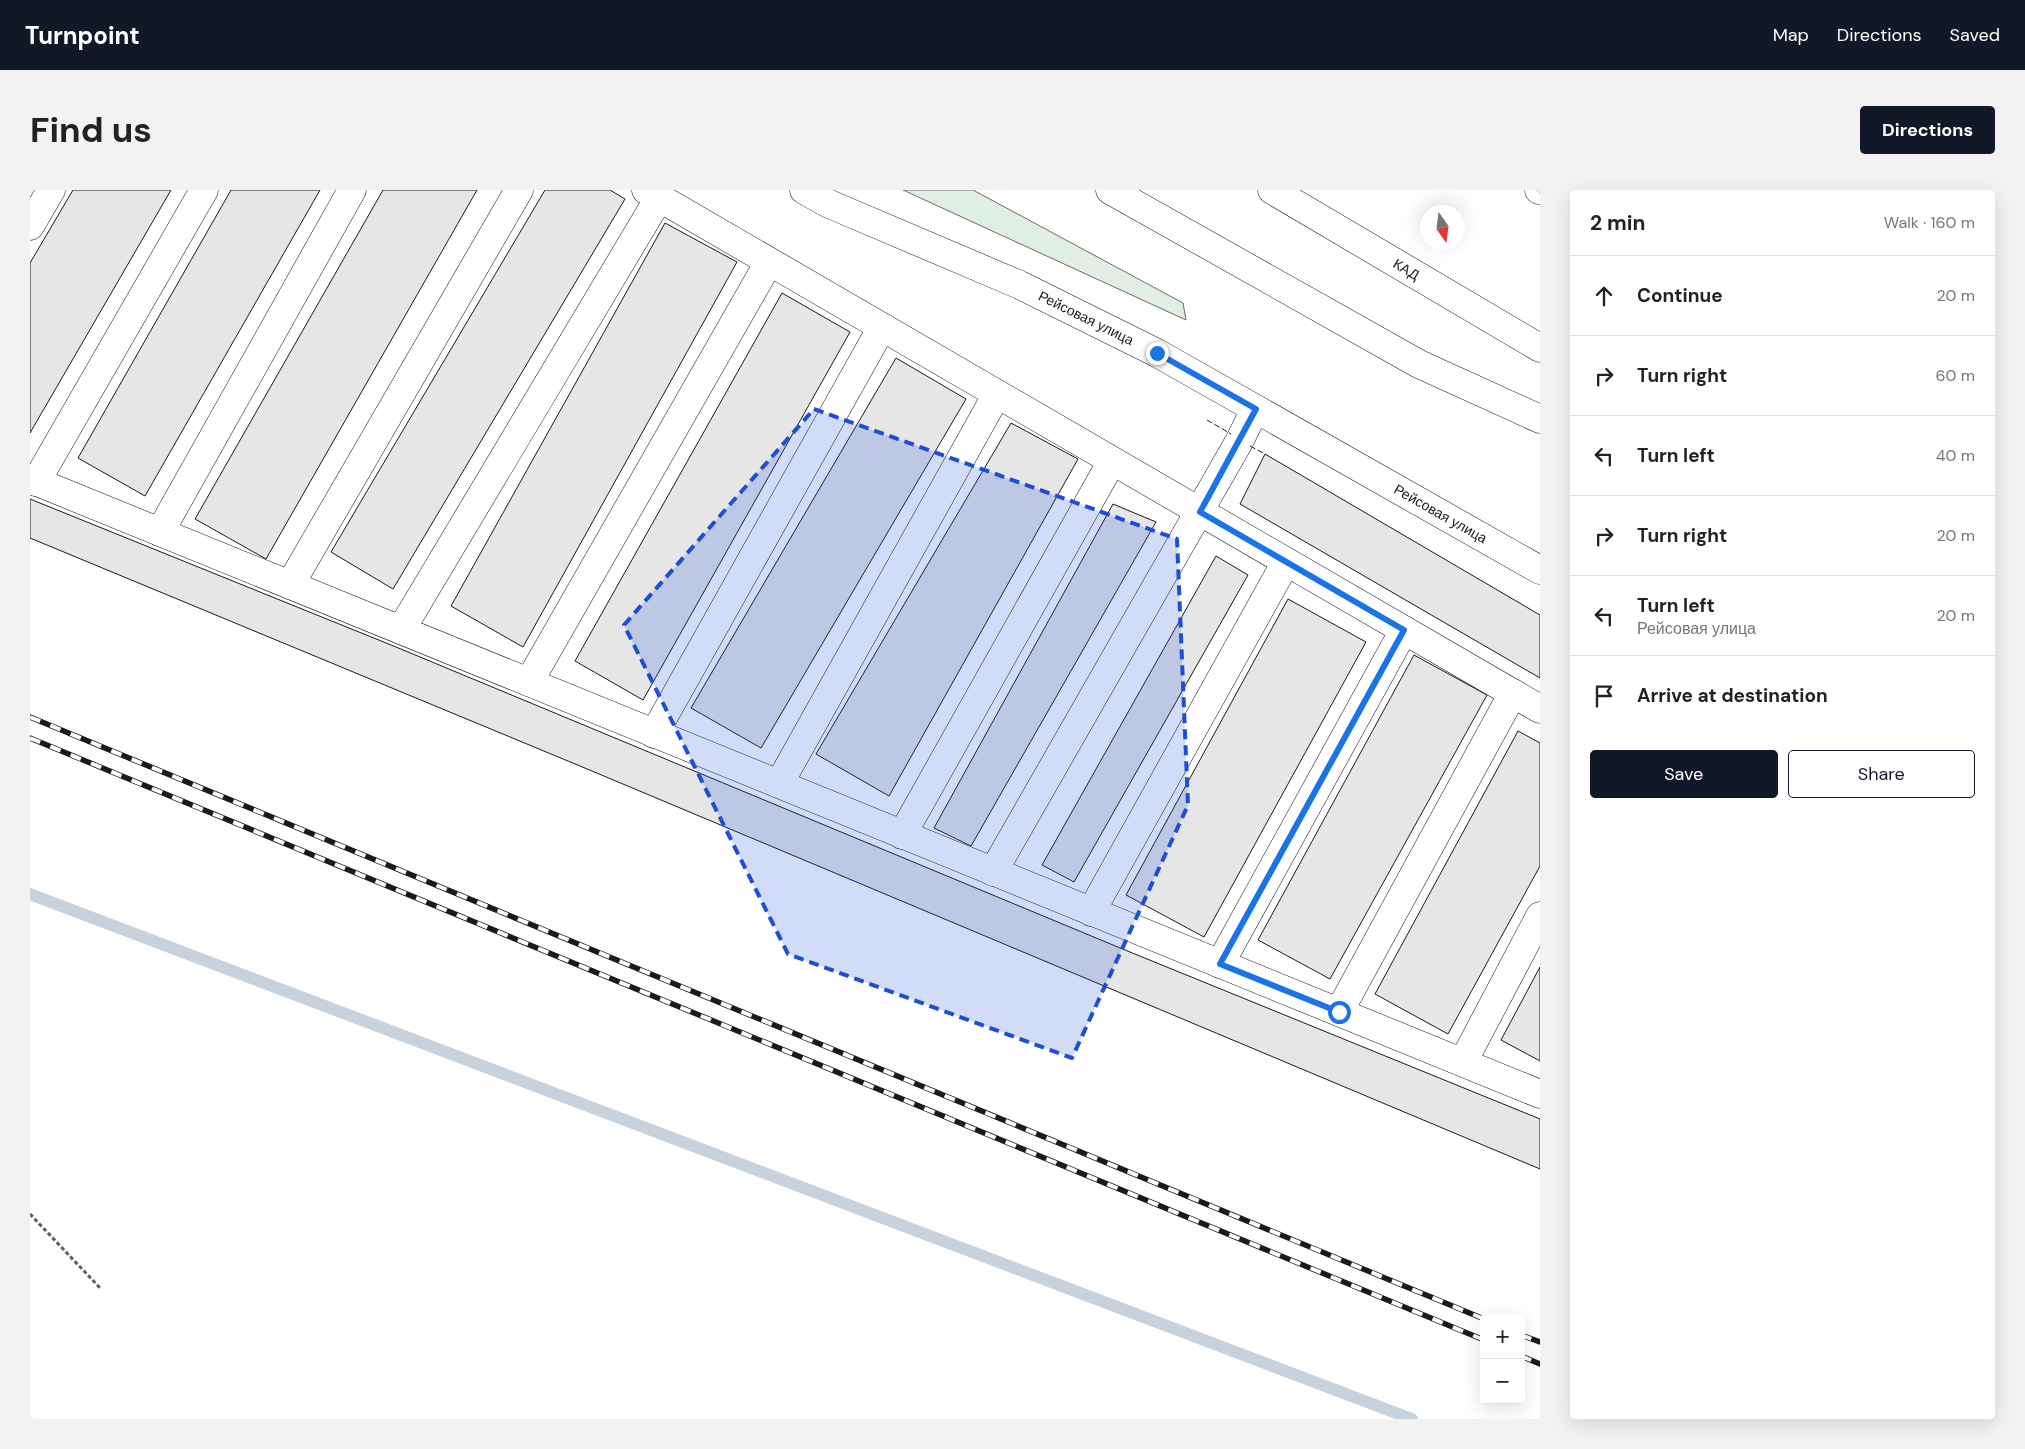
<!DOCTYPE html>
<meta charset="utf-8">
<style>
:root{--surface:#fff;--page:#f2f2f2;--text:#222;--muted:#767676;--line:#e0e0e0;--accent:#111827}
body{margin:0;font-family:"DM Sans",sans-serif;background:var(--page);color:var(--text)}
.controls{position:absolute;right:15px;bottom:15px;display:grid;overflow:hidden;border-radius:5px;box-shadow:0 5px 20px #0002}
.controls button{width:45px;height:45px;display:grid;place-items:center;padding:0;border:0;border-bottom:1px solid var(--line);background:var(--surface);color:var(--text);font:25px sans-serif}
.compass{position:absolute;left:1390px;top:15px;width:45px;height:45px;border-radius:50%;background:var(--surface);box-shadow:0 5px 20px #0002;rotate:166deg}
.stop{position:absolute;width:15px;height:15px;margin:-11px;border:4px solid #1a73e8;border-radius:50%;background:#fff}
.stop.end{background:#1a73e8;border-color:#fff;box-shadow:0 1px 5px #0008}
.list{margin:0;padding:0;list-style:none}
h2{display:flex;justify-content:space-between;align-items:center;height:65px;margin:0;padding:0 20px;font-size:21px}
h2 small{font-size:16px;font-weight:400;color:var(--muted)}
.list li{display:grid;grid-template-columns:32px 1fr auto;gap:15px;align-items:center;box-sizing:border-box;height:80px;padding:0 20px;border-top:1px solid var(--line)}
.list b{display:block;font-size:19px;white-space:nowrap}
.list p{margin:0;font-size:16px;white-space:nowrap;color:var(--muted)}
.list em{font-size:16px;font-style:normal;color:var(--muted)}
.actions{display:flex;gap:10px;padding:15px 20px}
.actions a{flex:1;padding:11px 0;border:1px solid var(--accent);border-radius:5px;text-align:center;font-size:18px;color:var(--accent)}
.actions .main{background:var(--accent);color:#fff}
.icon{flex:none;width:28px;height:28px;fill:none;stroke:currentColor;stroke-width:2;stroke-linecap:round;stroke-linejoin:round}
.map{position:relative;flex:none;width:1510px;height:1229px;overflow:hidden;border-radius:5px}
header{display:flex;align-items:center;gap:30px;box-sizing:border-box;height:70px;padding:0 25px;background:var(--accent);color:#fff}
header strong{font-size:24px}
nav{display:flex;gap:28px;margin-inline-start:auto;font-size:18px}
.intro{display:flex;align-items:center;justify-content:space-between;box-sizing:border-box;height:120px;padding:0 30px}
h1{margin:0;font-size:35px}
.button{padding:12px 22px;border-radius:5px;background:var(--accent);color:#fff;font-size:18px;font-weight:700}
main{display:flex;gap:30px;padding:0 30px}
aside{flex:1;background:var(--surface);border-radius:5px;box-shadow:0 5px 20px #0002}
.map>svg:first-child{display:block}
.green{fill:#e0efe3;stroke:#6a6a6a}
.lines{fill:none;stroke-linecap:round;stroke-linejoin:round}
.stream{stroke:#c6d2dc;stroke-width:12}
.building{fill:#e6e6e6;stroke:#1a1a1a}
.minor-casing{stroke:#1a1a1a;stroke-width:29}
.highway-casing{stroke:#1a1a1a;stroke-width:29}
.path{stroke:#5f5f5f;stroke-width:3;stroke-dasharray:4 2.5;stroke-linecap:butt}
.minor{stroke:#fff;stroke-width:28}
.highway{stroke:#fff;stroke-width:28}
.rail-casing{stroke:#1a1a1a;stroke-width:5.5}
.rail{stroke:#fff;stroke-width:4;stroke-dasharray:11;stroke-linecap:butt}
.fence{stroke:#1a1a1a;stroke-width:1;stroke-dasharray:6 2.5;stroke-linecap:butt}
.route{stroke:#1a73e8;stroke-width:6}
.marked{fill:#1d4ed8;fill-opacity:0.2;stroke:#1d4ed8;stroke-width:4;stroke-dasharray:10 6;stroke-linejoin:round}
.labels{text-anchor:middle;dominant-baseline:central;stroke-width:4;stroke-linejoin:round;paint-order:stroke}
.street-label{font-size:14px;fill:#1a1a1a;stroke:#fff}
</style>
<header>
<strong>Turnpoint</strong>
<nav><a>Map</a><a>Directions</a><a>Saved</a></nav>
</header>
<div class="intro"><h1>Find us</h1><a class="button">Directions</a></div>
<main>
<div class="map">
<svg width="1510" height="1229" viewBox="0 0 1510 1229">
<rect width="100%" height="100%" fill="#fff"/>
<!-- green -->
<path class="green" d="M873,0H943L1153,113L1156,130Z"/>
<g class="lines">
<!-- stream -->
<path class="stream" d="M0,704L1382,1229"/>
</g>
<!-- building -->
<path class="building" d="M43,0H141L0,243V73Z
M201,0H290L115,306L48,268Z
M353,0H447L236,369L165,329Z
M515,0H580L595,9L363,399L301,362Z
M635,33L707,72L493,457L421,416Z
M752,103L820,142L613,510L545,471Z
M866,168L936,209L731,558L661,518Z
M981,233L1048,269L859,606L786,564Z
M1235,264L1510,425V488L1210,314Z
M0,309L366,457L1095,760L1510,929V979L550,576L0,348Z
M1083,314L1126,332L941,656L904,638Z
M1186,366L1218,385L1044,692L1012,675Z
M1258,409L1336,452L1174,747L1096,705Z
M1384,465L1457,505L1300,789L1228,750Z
M1488,541L1510,553V676L1418,844L1345,804Z
M1510,777V871L1471,850Z"/>
<g class="lines">
<!-- minor casing -->
<g class="minor-casing">
<g id="minor">
<path d="M616,0L1510,519"/>
<path id="s1" d="M774,0L797,13L990,95L1127,163L1510,380"/>
<path d="M0,36L21,0"/>
<path d="M0,289L1510,904"/>
<path d="M6,292L174,0"/>
<path d="M130,342L322,0"/>
<path d="M260,395L489,0"/>
<path d="M371,440L629,8"/>
<path d="M499,492L739,72"/>
<path d="M624,544L852,137"/>
<path d="M749,594L967,204"/>
<path d="M872,645L1082,271"/>
<path d="M963,682L1210,250L1225,219"/>
<path d="M1061,722L1256,372"/>
<path d="M1190,774L1374,440"/>
<path d="M1309,822L1483,503"/>
<path d="M1433,872L1510,726"/>
</g>
</g>
<!-- highway casing -->
<g class="highway-casing">
<g id="highway">
<path d="M1080,0L1389,174L1510,229"/>
<path id="s2" d="M1242,0L1510,158"/>
<path d="M1509,0H1510"/>
</g>
</g>
<!-- path -->
<path class="path" d="M0,1024L71,1099"/>
<!-- minor -->
<use href="#minor" class="minor"/>
<!-- highway -->
<use href="#highway" class="highway"/>
<!-- rail casing -->
<g class="rail-casing">
<path id="rail" d="M0,527L1454,1129
M0,548L1454,1150
M1491,1145L1510,1152
M1491,1166L1510,1174"/>
</g>
<!-- rail -->
<use href="#rail" class="rail"/>
<!-- fence -->
<path class="fence" d="M1177,230L1201,244
M1220,256L1235,264"/>
</g>
<g class="lines">
<!-- route -->
<path class="route" d="M1127,163L1226,219L1170,322L1374,440L1190,774L1309,822"/>
</g>
<!-- marked area -->
<path class="marked" d="M784,219L1147,349L1158,615L1042,868L758,764L594,435Z"/>
<g class="labels">
<!-- street labels -->
<g class="street-label">
<text stroke="none"><textPath href="#s2" startOffset="156">КАД</textPath></text>
<text stroke="none"><textPath href="#s1" startOffset="310">Рейсовая улица</textPath></text>
<text stroke="none"><textPath href="#s1" startOffset="715">Рейсовая улица</textPath></text>
</g>
</g>
</svg>
<div class="controls">
<button>+</button>
<button>−</button>
</div>
<svg class="compass" viewBox="-18 -18 36 36"><path d="M0-13l5 13h-10z" fill="#e53935"/><path d="M0 13l5-13h-10z" fill="#767676"/></svg>
<div class="stop" style="left:1309px;top:822px"></div>
<div class="stop end" style="left:1127px;top:163px"></div>
</div>
<aside>
<h2>2 min<small>Walk · 160 m</small></h2>
<ul class="list">
<li><svg class="icon" aria-label="ahead" viewBox="0 0 24 24"><path d="M12 20V5M6 11l6-6 6 6"/></svg><div><b>Continue</b></div><em>20 m</em></li>
<li><svg class="icon" aria-label="right" viewBox="0 0 24 24"><path d="M7 20v-9h11M14 6l5 5-5 5"/></svg><div><b>Turn right</b></div><em>60 m</em></li>
<li><svg class="icon" aria-label="left" viewBox="0 0 24 24"><path d="M17 20v-9H6M10 6l-5 5 5 5"/></svg><div><b>Turn left</b></div><em>40 m</em></li>
<li><svg class="icon" aria-label="right" viewBox="0 0 24 24"><path d="M7 20v-9h11M14 6l5 5-5 5"/></svg><div><b>Turn right</b></div><em>20 m</em></li>
<li><svg class="icon" aria-label="left" viewBox="0 0 24 24"><path d="M17 20v-9H6M10 6l-5 5 5 5"/></svg><div><b>Turn left</b><p>Рейсовая улица</p></div><em>20 m</em></li>
<li><svg class="icon" aria-label="arrive" viewBox="0 0 24 24"><path d="M6 21V4h12l-3 4 3 4H6"/></svg><div><b>Arrive at destination</b></div></li>
</ul>
<div class="actions"><a class="main">Save</a><a>Share</a></div>
</aside>
</main>
